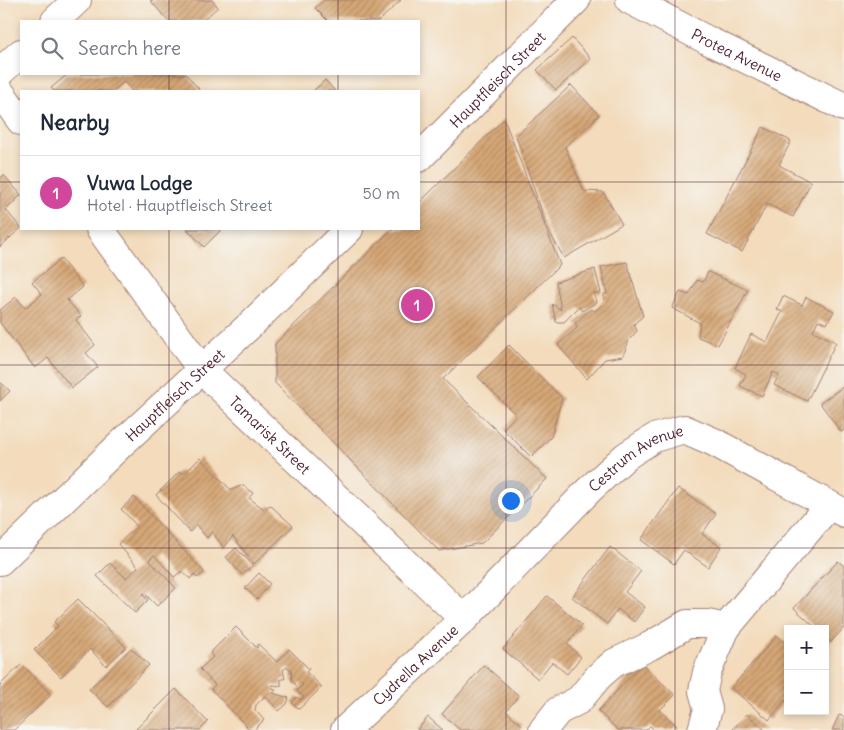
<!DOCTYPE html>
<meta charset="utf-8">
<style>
:root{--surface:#fff;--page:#f6f6f7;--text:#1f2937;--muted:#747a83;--line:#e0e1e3;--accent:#b45309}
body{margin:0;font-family:Delius,sans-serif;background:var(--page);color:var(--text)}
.controls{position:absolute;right:15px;bottom:15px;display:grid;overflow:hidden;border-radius:0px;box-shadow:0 2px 8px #0003}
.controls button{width:45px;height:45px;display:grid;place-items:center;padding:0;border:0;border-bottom:1px solid var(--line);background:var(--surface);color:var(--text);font:25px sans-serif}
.you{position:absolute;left:510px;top:500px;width:18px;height:18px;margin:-12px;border:4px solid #fff;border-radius:50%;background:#1a73e8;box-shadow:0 0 0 8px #1a73e833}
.badge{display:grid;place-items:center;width:32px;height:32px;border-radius:50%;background:var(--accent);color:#fff;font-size:16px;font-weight:700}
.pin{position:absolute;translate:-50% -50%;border:2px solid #fff;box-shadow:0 1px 5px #0006}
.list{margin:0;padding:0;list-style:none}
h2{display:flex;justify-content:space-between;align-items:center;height:65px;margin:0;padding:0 20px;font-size:21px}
h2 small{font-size:16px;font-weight:400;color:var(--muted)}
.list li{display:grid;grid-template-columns:32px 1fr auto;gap:15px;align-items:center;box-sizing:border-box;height:75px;padding:0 20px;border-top:1px solid var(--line)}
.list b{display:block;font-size:19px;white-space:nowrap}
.list p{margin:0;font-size:16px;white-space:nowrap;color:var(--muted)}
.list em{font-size:16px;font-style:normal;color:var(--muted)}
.icon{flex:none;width:28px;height:28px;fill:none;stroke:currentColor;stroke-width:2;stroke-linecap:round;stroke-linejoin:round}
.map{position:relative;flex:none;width:844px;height:730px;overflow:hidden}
.search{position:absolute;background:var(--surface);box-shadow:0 2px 8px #0003;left:20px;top:20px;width:400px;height:55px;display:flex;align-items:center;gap:12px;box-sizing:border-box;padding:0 18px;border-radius:0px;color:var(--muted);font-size:19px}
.panel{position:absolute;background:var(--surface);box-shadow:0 2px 8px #0003;left:20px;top:90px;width:400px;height:140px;border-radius:0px}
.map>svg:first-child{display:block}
.building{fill:url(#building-hatch)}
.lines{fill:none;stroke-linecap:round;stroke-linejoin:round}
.minor-casing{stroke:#9e7d73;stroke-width:30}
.minor{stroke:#fff;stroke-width:28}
.grid{fill:none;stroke:#4a1f2b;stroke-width:1;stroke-opacity:0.55}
.labels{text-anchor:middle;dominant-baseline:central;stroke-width:5;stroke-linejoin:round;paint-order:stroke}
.street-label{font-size:15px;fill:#4a1f2b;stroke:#f6f6f2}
</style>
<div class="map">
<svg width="844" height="730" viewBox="0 0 844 730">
<defs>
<pattern id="building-hatch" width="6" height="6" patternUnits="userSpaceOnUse" patternTransform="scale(1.25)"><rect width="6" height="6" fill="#d6a877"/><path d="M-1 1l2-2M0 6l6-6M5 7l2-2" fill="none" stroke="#b08862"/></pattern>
</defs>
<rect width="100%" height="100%" fill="#f6f6f2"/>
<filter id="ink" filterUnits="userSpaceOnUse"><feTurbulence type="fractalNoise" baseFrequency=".02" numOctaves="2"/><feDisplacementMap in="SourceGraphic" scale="10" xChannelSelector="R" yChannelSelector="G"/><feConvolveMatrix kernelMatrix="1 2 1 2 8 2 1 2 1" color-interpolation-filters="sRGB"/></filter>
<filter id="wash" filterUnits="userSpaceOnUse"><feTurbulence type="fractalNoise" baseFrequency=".0096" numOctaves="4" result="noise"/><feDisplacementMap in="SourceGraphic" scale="20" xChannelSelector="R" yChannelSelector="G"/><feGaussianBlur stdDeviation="1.12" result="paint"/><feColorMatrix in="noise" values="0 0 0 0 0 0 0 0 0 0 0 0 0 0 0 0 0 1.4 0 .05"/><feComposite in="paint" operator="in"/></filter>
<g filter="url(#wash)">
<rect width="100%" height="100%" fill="#f3dbbb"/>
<g id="blocks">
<!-- building -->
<path class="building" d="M150,0H212L218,7L202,21H168Z
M324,0H401L379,21H328L315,8Z
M572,38L591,59L556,90L537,70Z
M68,74H186L199,89L196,91H132L124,82L113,91H54L51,88Z
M325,80L335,91H313Z
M571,85L599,115L565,147L584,191L603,192L622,224L564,258L548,230L516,136Z
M504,119L560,265L443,379L547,479L482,543L439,551L275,383V344L392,229H419V203Z
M763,127L791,141L779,165L811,182L793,217L767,204L742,252L707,234Z
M4,175L21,195L6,210L21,228L0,247V178Z
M187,229H222L204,247Z
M61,259L83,287L67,300L81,316L76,320L95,345L86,353L98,367L72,388L48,358L35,368L0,323V310L16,297L25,308L42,294L32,282Z
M627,262L643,316L634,324L637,331L629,340L623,356L605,359L587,379L558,345L578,327L575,323L591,309L595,311L604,302V294H607L601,267Z
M595,269L601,293H593L597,302L582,311L579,307L564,322H556L552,304L561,310L556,282Z
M708,272L748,290L718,345L698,337L700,323L672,308L680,292L689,295L697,280L703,282Z
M783,296L802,305L806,297L834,311L827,324L818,320L813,331L836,342L807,401L774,385L779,375L773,372L762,396L740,386L746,374L735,368L751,334L767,342L782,312L777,309Z
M509,345L562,398L551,437L531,457L503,429L516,415L478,377Z
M0,382L10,391L0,401Z
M844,386V430L841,432L820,403Z
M200,458L231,490L243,485L253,493L249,498L264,509L270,505L293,526L254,564L233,536L224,548L212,532L207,538L196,525L190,532L156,495L180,471L184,474Z
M678,488L716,514L702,534L721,547L708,567L684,550L674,564L641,540Z
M134,497L204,572L197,578L194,574L190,579L182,571L174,577L154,555L149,560L176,588L157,606L144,593L143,595L148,600L135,613L97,576L110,563L126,578L138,567L118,544L137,526L121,509Z
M610,547L641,571L625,592L645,607L634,622L618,609L607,624L572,597Z
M236,548L253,565L242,575L226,557Z
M838,561L844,566V628L831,642L825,637V629H817L794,608Z
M259,573L270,584L257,599L245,588Z
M547,596L582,625L567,644L581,657L567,674L552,662L538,679L503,649Z
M78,599L126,647L106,666L90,649L61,677L34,650L58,626L54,622Z
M236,627L257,648L258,644L277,662L289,649L309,669L306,672L322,687L299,709L292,703L297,697L301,700L304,697L297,691L303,685L300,682L297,686L292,681L291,669L287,667L283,670L285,679H281V686L273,685L271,687L276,690L273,693L289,698L287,704L279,711L265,696L256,705L255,710L264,720L254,730H250L211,689L215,685L200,669L213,657L210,653Z
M777,635L788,645V703L785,700L769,720L731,688Z
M131,648L149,665L108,707L89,689Z
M22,664L51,695L14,730H0V685Z
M642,664L675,695L660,710L677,726L673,730H654L650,726L646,730H618L598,711Z
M484,665L519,696L506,711L522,725L518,730H494L492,729L491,730H460L442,714Z
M176,689L208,722L200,730H135Z
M747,714L765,730H732Z
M839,715L844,717V730H832Z
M428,717L443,730H417Z"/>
</g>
</g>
<g filter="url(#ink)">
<use href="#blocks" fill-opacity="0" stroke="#9e7d73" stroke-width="1"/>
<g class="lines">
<!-- minor casing -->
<g class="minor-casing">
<g id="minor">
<path id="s1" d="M630,0L707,40L844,107"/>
<path d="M55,21L77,0"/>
<path d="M0,72L21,53"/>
<path d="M0,92L21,121"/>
<path id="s2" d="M419,158L576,0"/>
<path id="s3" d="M100,229L201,369L464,619"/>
<path id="s4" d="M0,561L120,445L248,327L349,229"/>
<path id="s5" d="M345,730L464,619L589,490L626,456L654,438L684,429L714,442L844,513"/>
<path d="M543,730L558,711L579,700L599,676L614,663L650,646L687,624H707L726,628"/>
<path d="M702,730L708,709L703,691L707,672L726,628L829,505"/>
</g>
</g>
<!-- minor -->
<use href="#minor" class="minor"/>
</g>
</g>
<!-- grid -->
<path class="grid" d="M169,0V21M338,0V21M506,0V730M675,0V730M169,74V91M338,74V91M0,182H21M419,182H844M169,229V730M338,229V730M0,365H844M0,548H844"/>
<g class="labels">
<!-- street labels -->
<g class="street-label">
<text stroke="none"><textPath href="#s1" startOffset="120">Protea Avenue</textPath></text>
<text stroke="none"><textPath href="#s2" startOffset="111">Hauptfleisch Street</textPath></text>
<text stroke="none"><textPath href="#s4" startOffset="241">Hauptfleisch Street</textPath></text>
<text stroke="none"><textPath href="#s3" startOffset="268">Tamarisk Street</textPath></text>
<text stroke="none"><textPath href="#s5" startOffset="400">Cestrum Avenue</textPath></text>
<text stroke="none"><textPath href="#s5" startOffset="96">Cydrella Avenue</textPath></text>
</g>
</g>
</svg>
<div class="controls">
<button>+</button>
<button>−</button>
</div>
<div class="you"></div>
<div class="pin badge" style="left:417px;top:305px;background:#d1479c">1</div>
<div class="search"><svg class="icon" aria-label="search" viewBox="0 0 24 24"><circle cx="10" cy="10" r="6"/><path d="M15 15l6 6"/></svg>Search here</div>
<section class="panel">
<h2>Nearby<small></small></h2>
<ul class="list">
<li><span class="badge" style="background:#d1479c">1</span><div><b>Vuwa Lodge</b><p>Hotel · Hauptfleisch Street</p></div><em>50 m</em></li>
</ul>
</section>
</div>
